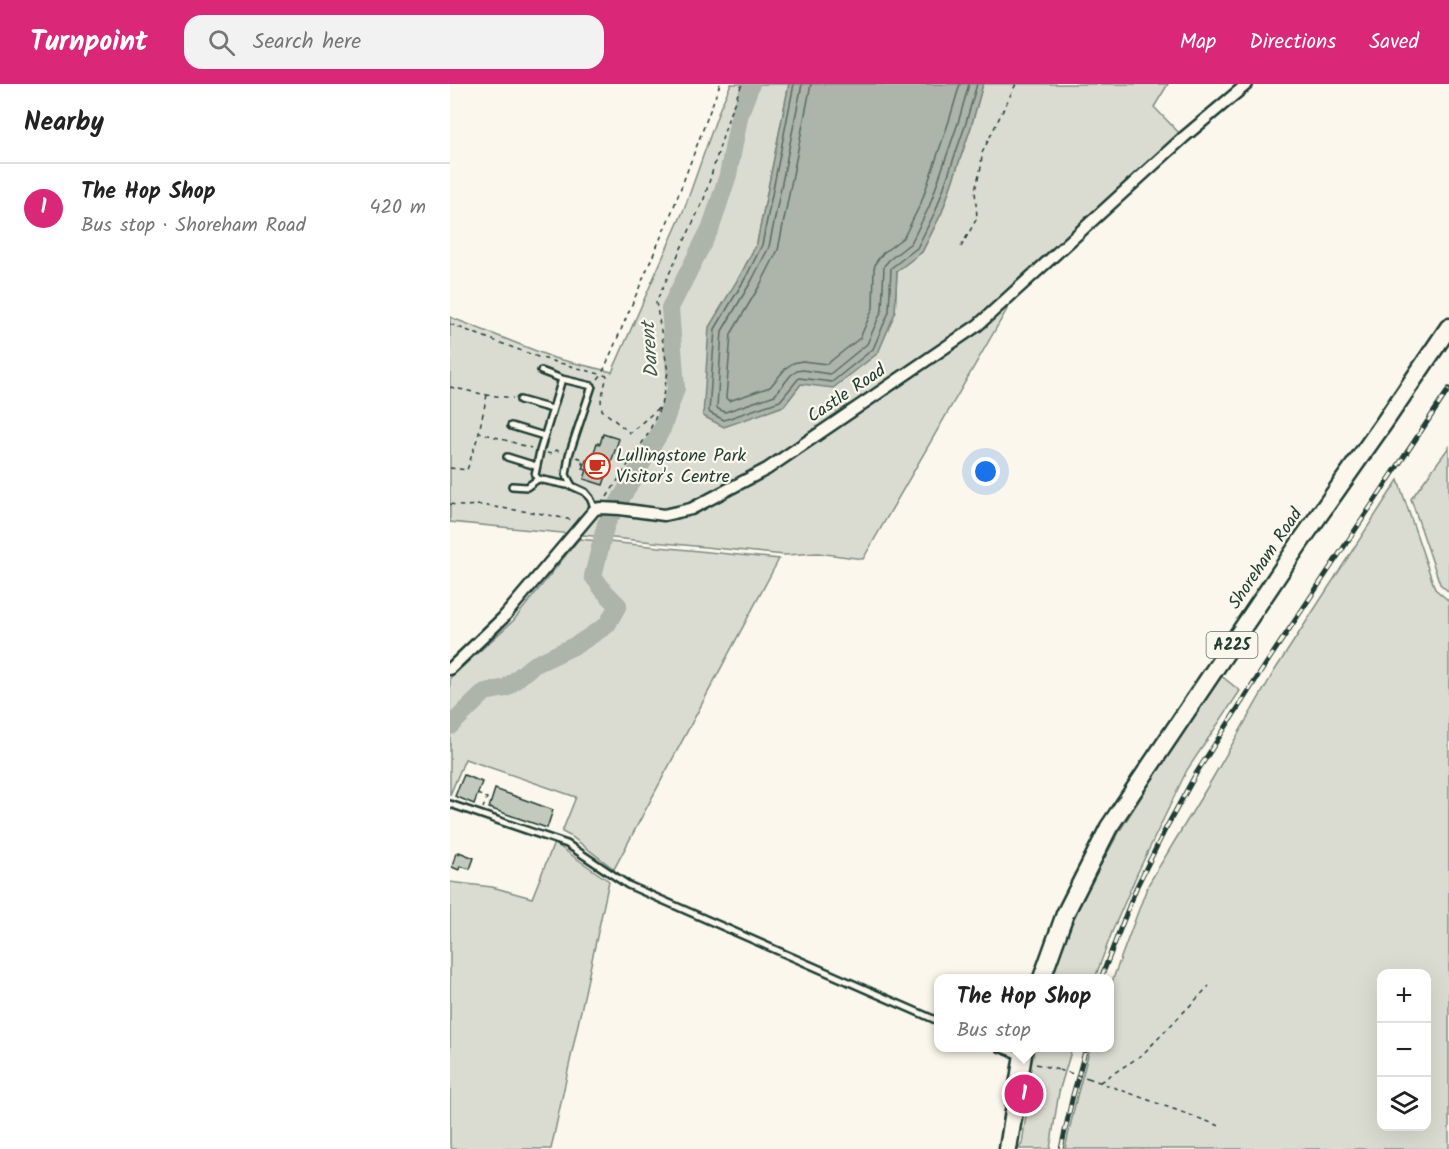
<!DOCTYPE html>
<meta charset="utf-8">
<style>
:root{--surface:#fff;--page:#f2f2f2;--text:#222;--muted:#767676;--line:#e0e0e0;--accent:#db2777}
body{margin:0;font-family:Kalam,sans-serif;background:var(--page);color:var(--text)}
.controls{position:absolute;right:18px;bottom:18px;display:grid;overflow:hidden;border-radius:12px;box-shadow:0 6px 24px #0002}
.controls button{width:54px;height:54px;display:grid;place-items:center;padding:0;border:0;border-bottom:2px solid var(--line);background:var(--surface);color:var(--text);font:30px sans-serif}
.you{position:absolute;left:536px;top:388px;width:21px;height:21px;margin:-15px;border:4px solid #fff;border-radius:50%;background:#1a73e8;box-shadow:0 0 0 9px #1a73e833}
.badge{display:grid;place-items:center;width:39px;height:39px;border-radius:50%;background:var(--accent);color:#fff;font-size:20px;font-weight:700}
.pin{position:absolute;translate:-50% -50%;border:3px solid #fff;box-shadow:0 2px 6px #0006}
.popup{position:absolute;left:484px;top:890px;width:180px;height:78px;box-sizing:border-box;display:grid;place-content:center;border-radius:12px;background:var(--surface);filter:drop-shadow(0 2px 4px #0005);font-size:20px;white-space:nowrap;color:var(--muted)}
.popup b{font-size:22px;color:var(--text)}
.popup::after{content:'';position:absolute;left:50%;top:100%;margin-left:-12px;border:12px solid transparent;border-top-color:var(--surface)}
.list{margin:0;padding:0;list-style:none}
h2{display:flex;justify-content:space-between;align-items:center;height:78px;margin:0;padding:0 24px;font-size:26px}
h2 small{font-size:20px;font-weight:400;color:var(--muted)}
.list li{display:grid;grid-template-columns:39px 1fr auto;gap:18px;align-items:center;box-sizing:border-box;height:90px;padding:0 24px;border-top:2px solid var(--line)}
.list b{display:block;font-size:22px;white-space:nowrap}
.list p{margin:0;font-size:20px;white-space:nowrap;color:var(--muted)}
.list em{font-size:20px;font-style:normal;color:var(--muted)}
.icon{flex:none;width:33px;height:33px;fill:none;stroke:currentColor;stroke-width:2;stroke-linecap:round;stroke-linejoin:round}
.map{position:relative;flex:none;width:999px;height:1065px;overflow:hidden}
header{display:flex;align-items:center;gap:36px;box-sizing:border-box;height:84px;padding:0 30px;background:var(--accent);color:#fff}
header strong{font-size:28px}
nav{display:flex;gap:33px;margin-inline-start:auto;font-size:21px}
.search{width:420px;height:54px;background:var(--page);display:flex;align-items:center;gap:15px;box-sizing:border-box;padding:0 21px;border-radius:18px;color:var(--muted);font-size:22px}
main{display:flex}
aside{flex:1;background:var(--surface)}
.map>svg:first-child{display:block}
.green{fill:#dbdcd1;stroke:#7d8c82;stroke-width:1.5;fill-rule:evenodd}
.water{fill:#adb4aa;stroke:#74847b;stroke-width:1.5}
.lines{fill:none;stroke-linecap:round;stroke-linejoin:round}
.shore{stroke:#586d63;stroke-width:1.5}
.river{stroke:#adb4aa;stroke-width:18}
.building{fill:#c4c9be;stroke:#1f3d34;stroke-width:1.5}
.service-casing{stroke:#1f3d34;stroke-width:10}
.minor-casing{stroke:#1f3d34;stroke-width:15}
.primary-casing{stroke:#1f3d34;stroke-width:21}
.path{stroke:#1f3d34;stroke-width:1.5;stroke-dasharray:4.5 4.5;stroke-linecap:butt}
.service{stroke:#fbf7ec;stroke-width:5}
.minor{stroke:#fbf7ec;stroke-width:10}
.primary{stroke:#fbf7ec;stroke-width:16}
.rail-casing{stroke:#1f3d34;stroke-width:5}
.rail{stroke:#fbf7ec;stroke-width:3;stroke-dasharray:9;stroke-linecap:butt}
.path-bridge{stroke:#1f3d34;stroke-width:1.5;stroke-dasharray:4.5 4.5;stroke-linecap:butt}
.labels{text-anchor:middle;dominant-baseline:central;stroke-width:4.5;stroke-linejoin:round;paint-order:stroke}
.shield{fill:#fbf7ec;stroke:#61756b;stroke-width:1.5}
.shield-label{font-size:16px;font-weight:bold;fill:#1f3d34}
.street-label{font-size:18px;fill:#1f3d34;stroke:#fbf7ec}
.poi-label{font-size:18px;fill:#1f3d34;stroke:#fbf7ec;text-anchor:start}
.water-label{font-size:20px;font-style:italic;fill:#425b52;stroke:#fbf7ec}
</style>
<header>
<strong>Turnpoint</strong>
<div class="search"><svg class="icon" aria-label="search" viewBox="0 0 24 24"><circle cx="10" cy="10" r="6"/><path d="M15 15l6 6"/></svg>Search here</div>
<nav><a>Map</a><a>Directions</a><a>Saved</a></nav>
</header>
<main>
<aside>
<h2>Nearby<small></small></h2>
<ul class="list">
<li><span class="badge">1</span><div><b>The Hop Shop</b><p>Bus stop · Shoreham Road</p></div><em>420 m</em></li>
</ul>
</aside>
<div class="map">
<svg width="999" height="1065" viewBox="0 0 999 1065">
<rect width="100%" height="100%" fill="#fbf7ec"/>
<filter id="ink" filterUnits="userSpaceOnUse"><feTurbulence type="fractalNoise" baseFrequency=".0167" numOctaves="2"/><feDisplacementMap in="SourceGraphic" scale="12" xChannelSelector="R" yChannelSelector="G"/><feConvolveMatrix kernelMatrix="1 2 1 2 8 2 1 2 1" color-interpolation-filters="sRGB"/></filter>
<g filter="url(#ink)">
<!-- green -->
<path class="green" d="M281,0H339L307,159L291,190L334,322L351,300L445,229L447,186L472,168L492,128L521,43L533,0H718L704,23L733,53L574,196L413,475L368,469L335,471L0,438V233L104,274L162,288L235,123L270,24Z
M999,363V508L990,500L961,415Z
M948,396L985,505L999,517V1065H615L627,1012L640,964H660V903L698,801L761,697L825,586ZM932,890H976V1042H932Z
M129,455L329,475L164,785L122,753L112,748L126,713L15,675L0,711V594L63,537Z
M769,590L790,607L737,686L687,790L662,848L645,894H600L604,883L632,815L669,748Z
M104,759L159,797L101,1065H2L0,1060V798L42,803L82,814Z
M581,964H622L609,1008L600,1065H568L572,1060L581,995L577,980Z"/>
<!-- water -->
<path class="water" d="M339,0H533L521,43L492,128L472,168L447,187L445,229L428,269L383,304L351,300L334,322L274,343L253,332L259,243L291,190L307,159Z"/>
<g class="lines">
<!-- shore -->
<path class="shore" d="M344,0L312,161L296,193L265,245L259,327L260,329L274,336L330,317L349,294L382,298L423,265L439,228L441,184L467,164L486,126L515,42L527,0
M352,0L319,163L302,196L272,247L267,323L268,325L275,328L325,311L341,291L347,287L353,286L380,290L417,260L432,226L434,182L439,176L461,159L479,123L508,39L519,0
M361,0L328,166L310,201L281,250L276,314L279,317L320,303L336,284L343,279L352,277L377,280L410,254L423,224L424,185L426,178L433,169L454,153L471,119L499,37L510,0"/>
<!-- river -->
<path class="river" d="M0,642L35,608L56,604L82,582L128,560L157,541L168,521L154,507L143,492L156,440L212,345L226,304L220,224L261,143L278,91L290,29L301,0"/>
</g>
<!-- building -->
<path class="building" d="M153,350L169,355L153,401L134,395L137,386L133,385L136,376L141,377L147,359L150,360Z
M14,691L32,698L24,720L5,712Z
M45,705L103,726L97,744L39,724Z
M9,768L24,774L20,785L10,782L9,786L2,783L6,769L9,770Z"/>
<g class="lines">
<!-- service casing -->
<g class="service-casing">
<path id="service" d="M91,287L112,295L142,302L119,371L116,391L122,402L135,408L140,414L145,425
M112,295L90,367L85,391L88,395L122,402
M70,316L102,325
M61,342L94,352
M57,373L86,382
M62,402L77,403L88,395
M0,720L117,760L178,801L488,937
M549,964L570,972"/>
</g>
<!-- minor casing -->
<g class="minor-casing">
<path id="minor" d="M0,585L53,534L145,425L151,424L170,425L214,431L241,425L317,385L528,241L734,53L797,0"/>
</g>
<!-- primary casing -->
<g class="primary-casing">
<path id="primary" d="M592,894L615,830L659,743L851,457L934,339L999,243
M558,1065L574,964"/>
</g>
<!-- path -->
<path class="path" d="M511,163L527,134L525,106L531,83L532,69L566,0
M0,240L88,273L157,292L151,316L152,326L180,349L211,322
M148,295L152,290L223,125L270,0
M0,303L37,311L63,314
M37,311L29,348L81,364
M97,369L102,370L106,366L111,368
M127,373L133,375L132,380H134
M0,384L17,386L29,349
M157,413L198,350L211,321L218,288L206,218L254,115L280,29L292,0
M0,420L11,422L30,421L94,430L122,436
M27,710L37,714L33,724
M586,980L609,986
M638,994L770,1042
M650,998L692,971L759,902"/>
<!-- service -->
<use href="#service" class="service"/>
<!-- minor -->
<use href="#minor" class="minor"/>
<!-- primary -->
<use href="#primary" class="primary"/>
<!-- rail casing -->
<g class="rail-casing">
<path id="rail" d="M651,894L687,802L716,744L747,688L814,583L999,305
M611,1065L623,1011L636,964"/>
</g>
<!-- rail -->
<use href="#rail" class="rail"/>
<!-- path-bridge -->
<path class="path-bridge" d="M609,986L638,994"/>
</g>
</g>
<!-- icons -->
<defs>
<g id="cafe-ring" transform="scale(1.35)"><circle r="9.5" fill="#fbf7ec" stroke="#c8321e" stroke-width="1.5"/><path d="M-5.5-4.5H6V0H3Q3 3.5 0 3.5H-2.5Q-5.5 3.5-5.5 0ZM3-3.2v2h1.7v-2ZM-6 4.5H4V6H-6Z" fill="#c8321e"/></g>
</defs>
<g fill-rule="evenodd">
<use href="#cafe-ring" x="147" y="382"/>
</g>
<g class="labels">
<!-- shield labels -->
<rect class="shield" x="756.5" y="548" width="51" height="26" rx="4.5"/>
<g class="shield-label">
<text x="782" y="561">A225</text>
</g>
<!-- street labels -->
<g class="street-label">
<text transform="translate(397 310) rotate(-34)">Castle Road</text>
<text transform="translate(816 475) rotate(-56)">Shoreham Road</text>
</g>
<!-- poi labels -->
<g class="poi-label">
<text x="166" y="372">Lullingstone Park<tspan x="166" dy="21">Visitor's Centre</tspan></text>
</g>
<!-- water labels -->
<g class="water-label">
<text transform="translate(201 266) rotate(-94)">Darent</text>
</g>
</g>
</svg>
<div class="controls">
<button>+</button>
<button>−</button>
<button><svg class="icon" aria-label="layers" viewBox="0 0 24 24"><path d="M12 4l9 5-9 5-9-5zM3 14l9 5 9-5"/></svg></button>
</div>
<div class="you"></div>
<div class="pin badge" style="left:574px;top:1010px">1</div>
<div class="popup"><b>The Hop Shop</b>Bus stop</div>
</div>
</main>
